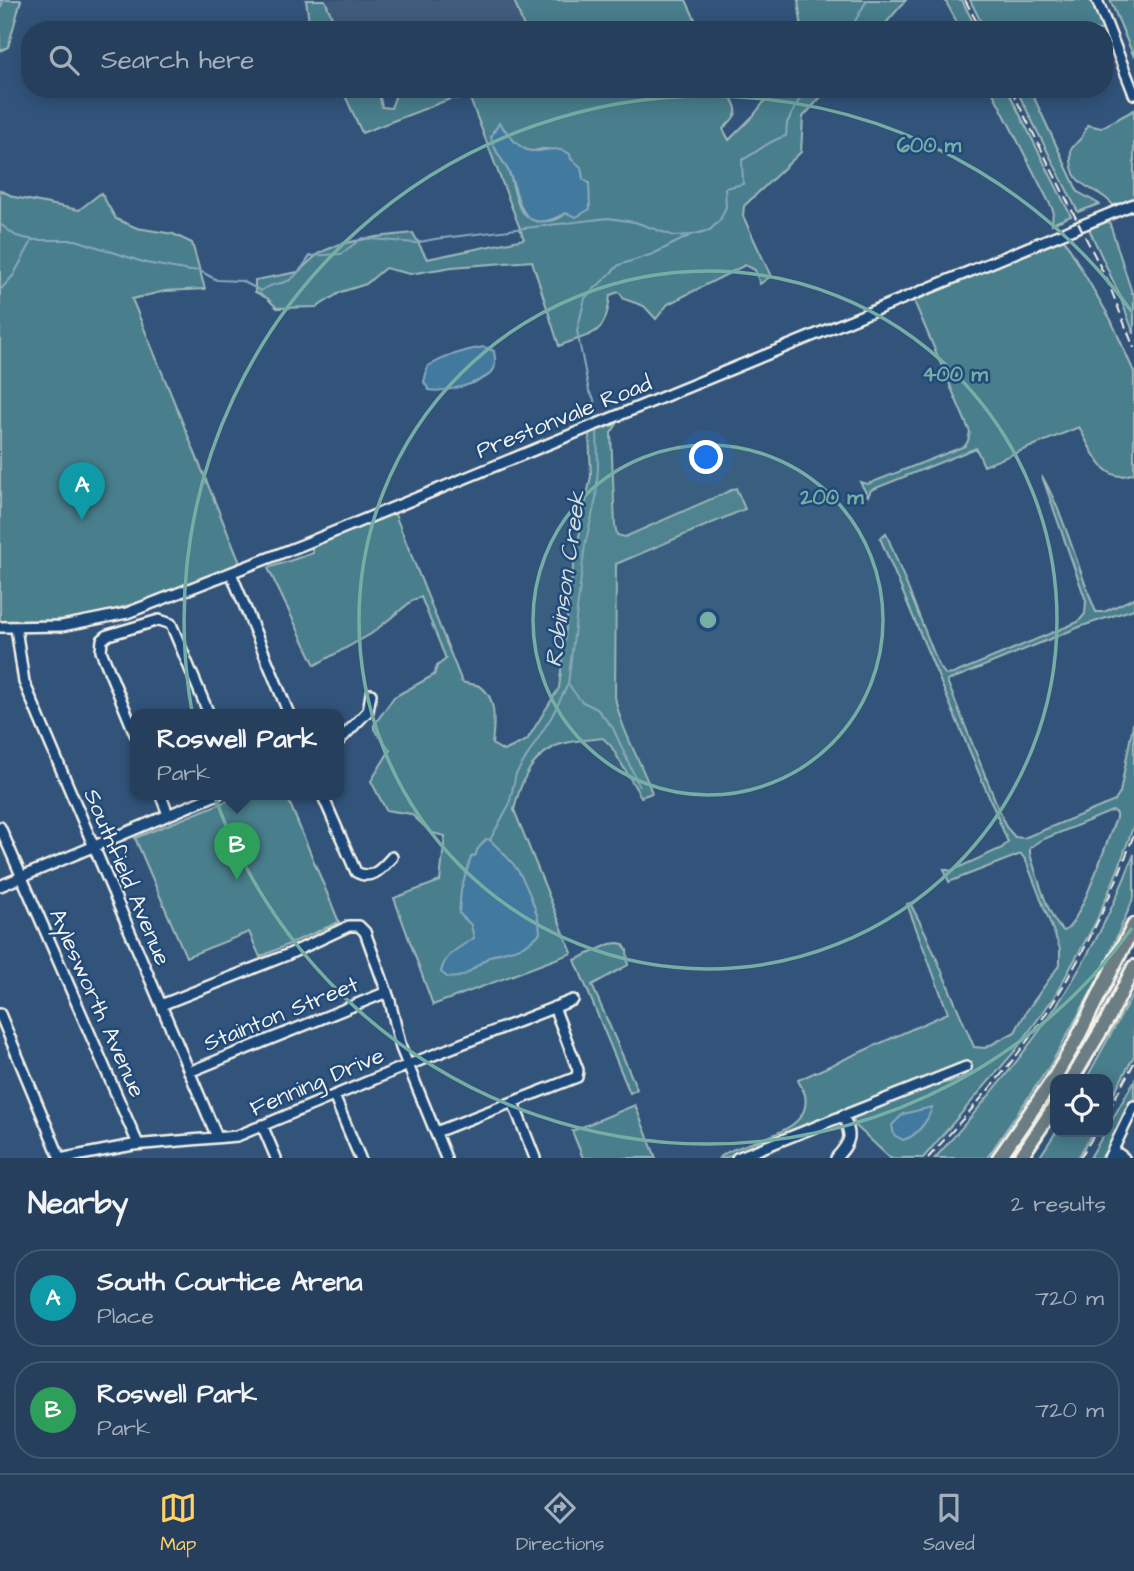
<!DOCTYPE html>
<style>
:root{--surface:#263f5c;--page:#324a65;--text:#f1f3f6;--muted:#a4afbb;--line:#425872;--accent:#ffd166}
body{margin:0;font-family:"Architects Daughter",sans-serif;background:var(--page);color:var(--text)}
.controls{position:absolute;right:21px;bottom:21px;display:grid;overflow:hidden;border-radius:14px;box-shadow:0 4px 18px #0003}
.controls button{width:63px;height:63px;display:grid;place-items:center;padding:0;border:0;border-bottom:2px solid var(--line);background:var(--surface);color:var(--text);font:35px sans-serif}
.you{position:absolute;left:707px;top:458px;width:24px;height:24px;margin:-18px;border:5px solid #fff;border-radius:50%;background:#1a73e8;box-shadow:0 0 0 10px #1a73e833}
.badge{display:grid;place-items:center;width:46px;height:46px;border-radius:50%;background:var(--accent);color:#fff;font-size:23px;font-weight:700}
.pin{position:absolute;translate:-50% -58px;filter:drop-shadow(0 2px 4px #0008)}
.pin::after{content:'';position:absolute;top:37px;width:24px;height:21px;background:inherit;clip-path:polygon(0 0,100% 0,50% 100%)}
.popup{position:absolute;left:130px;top:709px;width:214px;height:91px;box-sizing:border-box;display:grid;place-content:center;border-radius:14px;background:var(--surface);filter:drop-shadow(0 2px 5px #0005);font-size:23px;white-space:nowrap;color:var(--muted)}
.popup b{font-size:26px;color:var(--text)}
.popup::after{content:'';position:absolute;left:50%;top:100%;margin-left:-14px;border:14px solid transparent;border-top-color:var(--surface)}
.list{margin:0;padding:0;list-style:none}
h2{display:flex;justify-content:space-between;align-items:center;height:91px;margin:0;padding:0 28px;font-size:30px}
h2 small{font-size:23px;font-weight:400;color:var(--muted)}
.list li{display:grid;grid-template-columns:46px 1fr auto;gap:21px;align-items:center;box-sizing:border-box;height:98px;margin:0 14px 14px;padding:0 14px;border:2px solid var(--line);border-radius:28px}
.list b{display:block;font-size:26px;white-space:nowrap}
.list p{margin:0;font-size:23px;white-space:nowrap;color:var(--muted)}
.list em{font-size:23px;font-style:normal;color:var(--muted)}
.icon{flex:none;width:38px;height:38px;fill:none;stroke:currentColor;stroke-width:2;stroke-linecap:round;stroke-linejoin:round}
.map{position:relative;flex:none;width:1134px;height:1158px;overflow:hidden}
.search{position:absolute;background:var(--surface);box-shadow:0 4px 18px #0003;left:21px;right:21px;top:21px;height:77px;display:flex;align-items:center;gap:18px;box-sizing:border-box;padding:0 24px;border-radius:28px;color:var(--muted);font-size:26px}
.sheet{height:315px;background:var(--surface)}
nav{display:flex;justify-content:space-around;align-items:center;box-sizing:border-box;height:98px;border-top:2px solid var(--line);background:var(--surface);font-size:19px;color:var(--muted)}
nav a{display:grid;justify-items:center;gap:4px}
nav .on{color:var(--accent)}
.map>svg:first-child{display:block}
.built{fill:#3f5c7c}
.green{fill:#4a7e8c;stroke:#9fb8ba;stroke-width:2;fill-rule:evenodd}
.water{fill:#42799e;stroke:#89a9bc;stroke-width:2}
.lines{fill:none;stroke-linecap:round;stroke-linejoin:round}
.stream{stroke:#89a9bc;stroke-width:2}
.minor-casing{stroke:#f4f1e8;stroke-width:14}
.highway-casing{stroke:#f4f1e8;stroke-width:18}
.minor{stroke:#1f4a7a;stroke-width:9}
.highway{stroke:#6c7e84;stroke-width:12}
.rail{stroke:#f4f1e8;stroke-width:2;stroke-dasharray:10 5;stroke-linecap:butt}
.ring{fill:none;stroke:#76ada5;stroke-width:3.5}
.labels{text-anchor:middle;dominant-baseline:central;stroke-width:5;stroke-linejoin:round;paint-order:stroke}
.street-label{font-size:23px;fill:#f4f1e8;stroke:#1f4a7a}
.water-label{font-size:24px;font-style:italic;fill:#d9dfdd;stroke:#1f4a7a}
.centre{fill:#76ada5;stroke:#1f4a7a;stroke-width:3.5}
.ring-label{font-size:21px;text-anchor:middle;font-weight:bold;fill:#76ada5;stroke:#1f4a7a;stroke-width:5;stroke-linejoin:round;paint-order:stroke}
</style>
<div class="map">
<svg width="1134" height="1158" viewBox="0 0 1134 1158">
<rect width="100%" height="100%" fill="#32547b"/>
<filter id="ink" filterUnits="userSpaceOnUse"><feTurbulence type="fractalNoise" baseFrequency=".0143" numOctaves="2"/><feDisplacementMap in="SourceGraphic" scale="14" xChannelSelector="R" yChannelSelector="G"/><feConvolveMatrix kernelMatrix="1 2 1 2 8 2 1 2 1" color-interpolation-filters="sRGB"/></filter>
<g filter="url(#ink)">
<!-- built -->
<path class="built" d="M311,0H514L525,30H323Z"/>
<!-- green -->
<path class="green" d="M0,0H21L8,47L0,51Z
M306,0H325L337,30H310Z
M514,0H686L700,30H525Z
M798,0H906L880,30H802Z
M945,0H962L977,30H961Z
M970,0H1091L1103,30H985Z
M1110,0H1134V57Z
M342,89H378L382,107L391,108L398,89H727C738,112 742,111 723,129L729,140L753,116L774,89H828L803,117L801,152L744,206L743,216L771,276L760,284L755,270L745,265L668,304L656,319L644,306L624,299L619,292L610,295C606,337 594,332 559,346L532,261L452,267L410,274L385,268L366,284L341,292L317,307L277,308L267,298L255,292V280L298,272L319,253L340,244L376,237L413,233L427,259L524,239L470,99H450L362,133ZM502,126C509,135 518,149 530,151C535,152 541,148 546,149C556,150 572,158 579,166C586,175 573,206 565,214C551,226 527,223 519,206C515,196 513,185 510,175C502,154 494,158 493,131Z
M991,89H1007L1071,216L1052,224L1053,210Z
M1016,89H1030L1078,192L1099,204L1078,212Z
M1134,110V198L1114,206C1096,183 1068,193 1071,149L1082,137L1088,125L1101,128Z
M0,190L14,197L79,210L101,193L116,219L137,228L173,234L192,243L205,289L165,291L132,299L240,563C154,598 96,625 0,622Z
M1109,221L1132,293H1134V334L1119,294L1089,229Z
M1064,239L1111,320L1134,372V473C1103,487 1091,448 1079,427L984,466L976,448L871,490L868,496L860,482L868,484L965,446L968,441L970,432L914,301Z
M617,424L611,433L615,525L617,535L625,537L736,488L745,509L616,564L615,697C621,731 641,761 652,793L641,797L611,746L603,738C589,740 567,740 554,747C529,760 520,784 514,810L572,953L433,1005L394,898L440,881L445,836L432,833L411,814L386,810L371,781L390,750L374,729V725L394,697L434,675L437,666L446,659L421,597L413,600L371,634L315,665L268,568L313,553L311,546L394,512L462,682C467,684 475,684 479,686C498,696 494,726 492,744L504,751L527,740L559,688L573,567L591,476L589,433Z
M1042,476C1066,519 1077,567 1096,612H1104L1134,598V609L1082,626L947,681L1006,827L1015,837L1024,838L1115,801L1120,793L1134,719V824L1118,870L1096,922L1054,997L1015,1051L923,1158H890L856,1126L852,1117L932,1086L962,1079L967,1071L963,1065L725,1158H719C739,1139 813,1137 805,1095C804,1091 800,1085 798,1080L948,1013L907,904L910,903L926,934L974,1047L985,1048L1015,1032L1026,1012L1060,964V949L1056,938L1026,861L1021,854L949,882L944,869L951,871L1002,848L1008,842L880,538L886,533L939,666L946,675L953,674L1078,622L1085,614L1086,601ZM1112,811L1116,812V818C1108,838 1080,925 1064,931C1049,922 1036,872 1030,854V848L1039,841Z
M244,794H286L339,922L260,957L249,932L186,957L135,838Z
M1134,854V897L1100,976L1051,1064L987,1158H935C1022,1061 1088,977 1134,854Z
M618,943L623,944L627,950L628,965L592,985L637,1089L630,1093L575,960L610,944Z
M1134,992V1056L1108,1104V1079H1086Z
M1134,1081V1098L1110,1147L1101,1158H1090L1105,1132H1108V1127Z
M635,1105L656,1158H583L572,1131Z
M1056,1132H1093L1078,1158H1039Z"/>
<!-- water -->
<path class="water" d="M499,123C508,133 515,145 527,150C542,155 551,143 570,154L571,159L581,167L583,179L589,183L590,209L576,217L566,213C519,239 522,201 509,172C503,160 494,151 491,137Z
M484,347L494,351C495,359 497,366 492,372C481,384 443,393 429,390L424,382L428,366C446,356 464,350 484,347Z
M486,839L490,840C498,848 507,856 514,865C525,879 540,916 540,933C522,952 512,947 491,956C475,964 467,981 447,977L441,972C445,953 459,948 474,938L471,925L459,913L461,890L471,857L476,855L477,850Z
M932,1107C929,1120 916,1137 903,1140L894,1135L892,1125L903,1114Z"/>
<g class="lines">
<!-- stream -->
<path class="stream" d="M0,9L4,0
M850,30L867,0
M0,224L16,236L33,240H76L146,263L190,271L198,270L217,280L242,281L261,291C270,283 280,285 290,280C298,275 304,265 310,256L341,254L362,238L415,243L435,239L608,218L635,222L674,236L691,235
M0,290L13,276L32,241
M595,416L594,399L589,391L577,331L585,298L619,265L653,254L691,235L710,230L720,220L726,207L725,188L743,184L742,160C758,152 769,140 786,136L787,123L805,89
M568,684L581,701L597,709L613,728L639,786
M490,840L509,805L516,774L552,716L568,684L585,545L596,499L598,466L597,429"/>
<!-- minor casing -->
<g class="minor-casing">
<path id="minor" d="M1097,0L1134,94
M231,573L289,714
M0,627L62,626L127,613L302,545L1134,204
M16,628L24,682L217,1137
M135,734L101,651L102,640L108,635L159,620L171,624L209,714
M338,742L368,711L371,694
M160,794L168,814
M322,794L356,872C372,881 382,868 392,857
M0,827L138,1144
M0,886L218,794
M161,1005L287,955L349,926H359L365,932L390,1001L401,1048L446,1158
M0,1014L60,1158
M189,1072L387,992
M334,1096L360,1158
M513,1102L535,1158
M262,1125L276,1158
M436,1132L577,1077L578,1070L554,1007
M1111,1155L1119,1154L1124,1158
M65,1158L133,1145L237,1136L408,1065L573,1000
M737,1158L966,1067
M836,1158C852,1140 852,1137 843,1115
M1109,1158L1134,1106"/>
</g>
<!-- highway casing -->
<g class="highway-casing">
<path id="highway" d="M1072,1079L1109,1017L1134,967
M999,1158L1053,1080L1075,1043L1134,925
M1020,1158L1055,1106"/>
</g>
<!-- minor -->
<use href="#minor" class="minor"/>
<!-- highway -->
<use href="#highway" class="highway"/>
<!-- rail -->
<path class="rail" d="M965,0L981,30
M1011,89L1108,282L1134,348
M1108,1111L1134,1063
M928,1158C959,1123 991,1089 1019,1052C1069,985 1106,913 1134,834
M1080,1158L1096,1132"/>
</g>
</g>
<!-- distance rings -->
<circle cx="708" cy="620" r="175" fill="#76ada5" fill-opacity=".12"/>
<g class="ring">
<circle cx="708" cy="620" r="175"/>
<circle cx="708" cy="620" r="349"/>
<path d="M1132 928A524 524 0 1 1 1132 312"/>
</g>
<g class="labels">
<!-- street labels -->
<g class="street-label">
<text transform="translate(564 417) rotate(-22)">Prestonvale Road</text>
<text transform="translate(127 877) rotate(67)">Southfield Avenue</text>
<text transform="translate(97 1003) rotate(66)">Aylesworth Avenue</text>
<text transform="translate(281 1014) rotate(-22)">Stainton Street</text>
<text transform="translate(317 1082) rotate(-23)">Fenning Drive</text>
</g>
<!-- water labels -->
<g class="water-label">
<text transform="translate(566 579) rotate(-82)">Robinson Creek</text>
</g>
</g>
<circle cx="708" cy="620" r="10" class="centre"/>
<g class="ring-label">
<text x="929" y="152">600 m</text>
<text x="955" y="381">400 m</text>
<text x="832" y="504">200 m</text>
</g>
</svg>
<div class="controls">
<button><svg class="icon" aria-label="locate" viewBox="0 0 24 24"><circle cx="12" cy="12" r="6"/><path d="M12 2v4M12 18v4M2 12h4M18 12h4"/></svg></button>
</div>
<div class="you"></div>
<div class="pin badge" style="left:82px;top:520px;background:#0f9aa8">A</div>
<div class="pin badge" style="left:237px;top:880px;background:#2e9e5b">B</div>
<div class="popup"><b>Roswell Park</b>Park</div>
<div class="search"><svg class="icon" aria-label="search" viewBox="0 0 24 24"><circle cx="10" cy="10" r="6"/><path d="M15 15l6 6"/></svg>Search here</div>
</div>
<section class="sheet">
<h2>Nearby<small>2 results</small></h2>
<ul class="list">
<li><span class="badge" style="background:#0f9aa8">A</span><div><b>South Courtice Arena</b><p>Place</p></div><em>720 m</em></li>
<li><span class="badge" style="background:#2e9e5b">B</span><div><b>Roswell Park</b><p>Park</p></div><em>720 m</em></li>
</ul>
</section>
<nav>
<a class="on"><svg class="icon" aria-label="map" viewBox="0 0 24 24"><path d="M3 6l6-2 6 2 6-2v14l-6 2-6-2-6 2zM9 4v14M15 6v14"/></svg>Map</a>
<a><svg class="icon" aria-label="directions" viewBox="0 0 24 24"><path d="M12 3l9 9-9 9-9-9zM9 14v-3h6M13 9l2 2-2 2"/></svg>Directions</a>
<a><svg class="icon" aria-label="saved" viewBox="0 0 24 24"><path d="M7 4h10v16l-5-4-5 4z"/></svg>Saved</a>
</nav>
